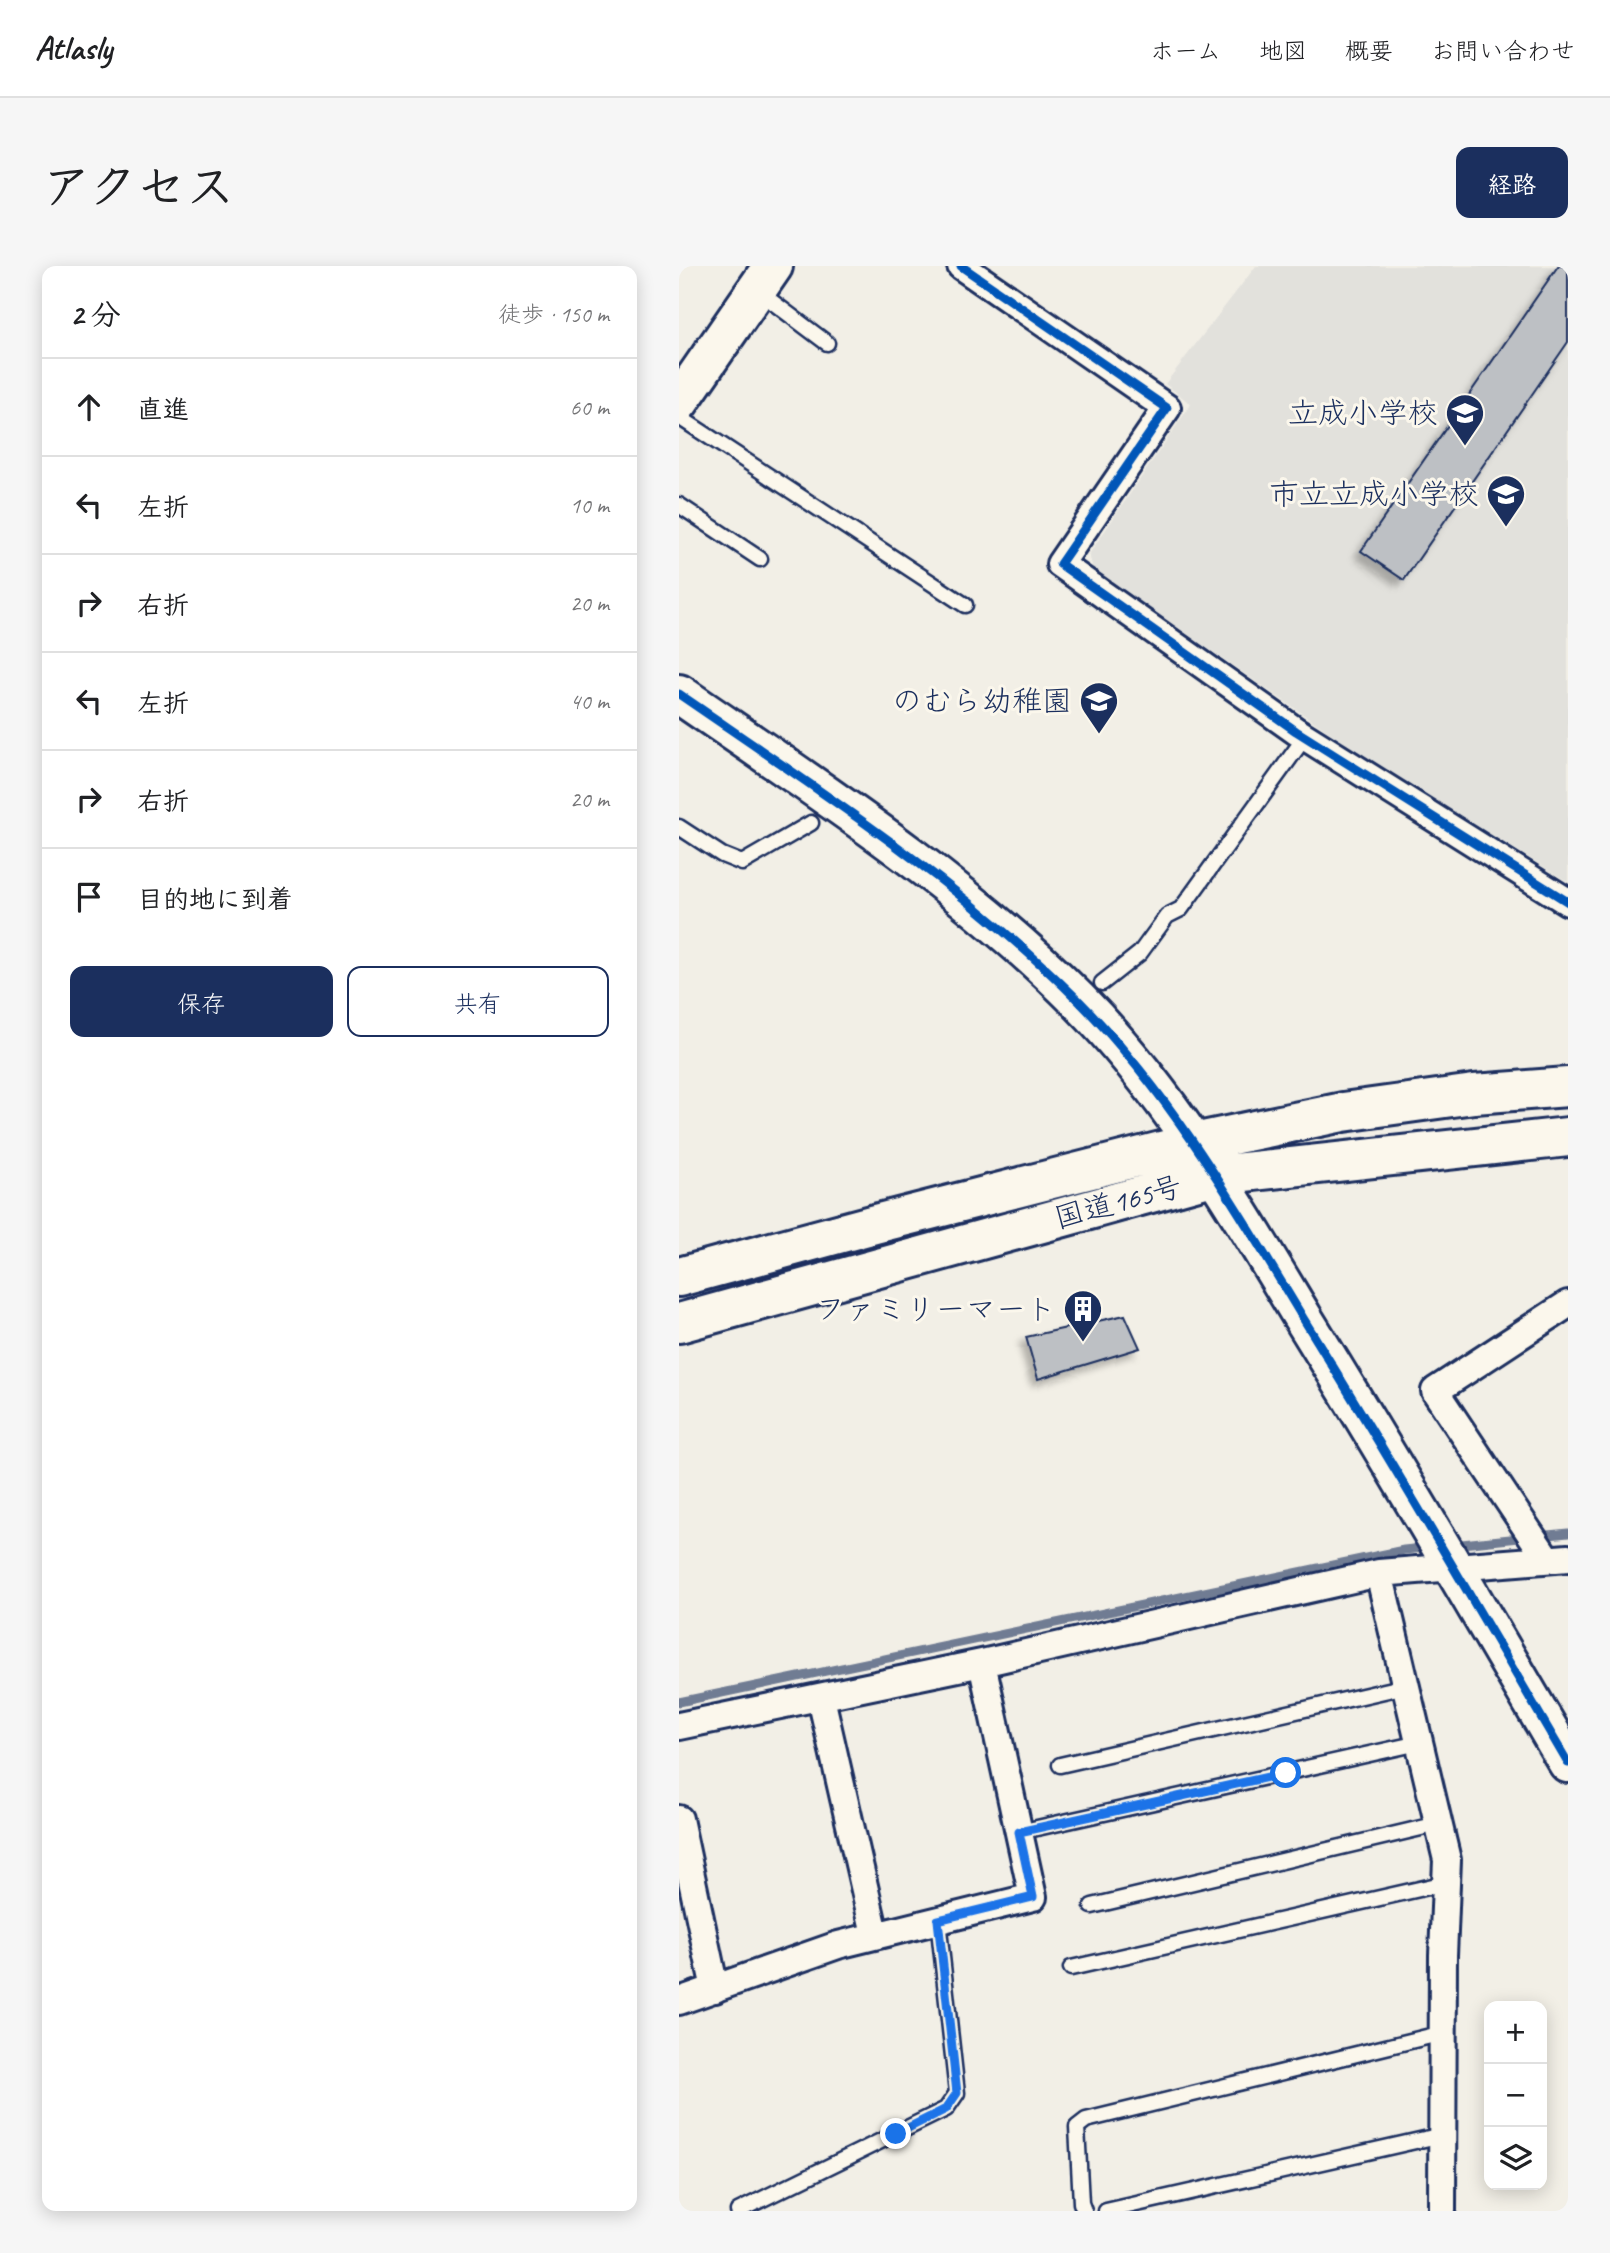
<!DOCTYPE html>
<html lang="ja">
<meta charset="utf-8">
<style>
:root{--surface:#fff;--page:#f6f6f6;--text:#202124;--muted:#757577;--line:#e0e0e0;--accent:#1b2f5e}
body{margin:0;font-family:Caveat,"Klee One",sans-serif;background:var(--page);color:var(--text)}
.controls{position:absolute;right:21px;bottom:21px;display:grid;overflow:hidden;border-radius:14px;box-shadow:0 4px 18px #0003}
.controls button{width:63px;height:63px;display:grid;place-items:center;padding:0;border:0;border-bottom:2px solid var(--line);background:var(--surface);color:var(--text);font:35px sans-serif}
.stop{position:absolute;width:21px;height:21px;margin:-16px;border:5px solid #1a73e8;border-radius:50%;background:#fff}
.stop.end{background:#1a73e8;border-color:#fff;box-shadow:0 2px 7px #0008}
.list{margin:0;padding:0;list-style:none}
h2{display:flex;justify-content:space-between;align-items:center;height:91px;margin:0;padding:0 28px;font-size:30px}
h2 small{font-size:23px;font-weight:400;color:var(--muted)}
.list li{display:grid;grid-template-columns:46px 1fr auto;gap:21px;align-items:center;box-sizing:border-box;height:98px;padding:0 28px;border-top:2px solid var(--line)}
.list b{display:block;font-size:26px;white-space:nowrap}
.list em{font-size:23px;font-style:normal;color:var(--muted)}
.actions{display:flex;gap:14px;padding:21px 28px}
.actions a{flex:1;padding:16px 0;border:2px solid var(--accent);border-radius:14px;text-align:center;font-size:24px;color:var(--accent)}
.actions .main{background:var(--accent);color:#fff}
.icon{flex:none;width:38px;height:38px;fill:none;stroke:currentColor;stroke-width:2;stroke-linecap:round;stroke-linejoin:round}
.map{position:relative;flex:none;width:889px;height:1945px;overflow:hidden;border-radius:14px}
header{display:flex;align-items:center;gap:42px;box-sizing:border-box;height:98px;padding:0 35px;background:var(--surface);border-bottom:2px solid var(--line)}
header strong{font-size:33px}
nav{display:flex;gap:38px;margin-inline-start:auto;font-size:24px}
.intro{display:flex;align-items:center;justify-content:space-between;box-sizing:border-box;height:168px;padding:0 42px}
h1{margin:0;font-size:49px}
.button{padding:18px 32px;border-radius:14px;background:var(--accent);color:#fff;font-size:24px;font-weight:700}
main{display:flex;gap:42px;padding:0 42px}
aside{flex:1;background:var(--surface);border-radius:14px;box-shadow:0 4px 18px #0003}
.map>svg:first-child{display:block}
.built{fill:#e2e1dc}
.lines{fill:none;stroke-linecap:round;stroke-linejoin:round}
.stream{stroke:#707b93;stroke-width:9}
.building{fill:#bdc0c4;stroke:#1b2f5e;stroke-width:2;filter:url(#shadow)}
.lane-casing{stroke:#1b2f5e;stroke-width:19}
.street-casing{stroke:#1b2f5e;stroke-width:32}
.secondary-casing{stroke:#1b2f5e;stroke-width:44}
.highway-casing{stroke:#1b2f5e;stroke-width:44}
.lane{stroke:#fbf7ec;stroke-width:14}
.street{stroke:#fbf7ec;stroke-width:26}
.secondary{stroke:#fbf7ec;stroke-width:38}
.highway{stroke:#fbf7ec;stroke-width:38}
.cycleway-casing{stroke:#fbf7ec;stroke-width:13}
.cycleway{stroke:#0057b8;stroke-width:9}
.route{stroke:#1a73e8;stroke-width:9}
.labels{text-anchor:middle;dominant-baseline:central;stroke-width:6;stroke-linejoin:round;paint-order:stroke}
.poi-label{font-size:30px;fill:#1b2f5e;stroke:#fbf7ec;text-anchor:end}
.street-label{font-size:30px;fill:#1b2f5e;stroke:#fbf7ec}
</style>
<header>
<strong>Atlasly</strong>
<nav><a>ホーム</a><a>地図</a><a>概要</a><a>お問い合わせ</a></nav>
</header>
<div class="intro"><h1>アクセス</h1><a class="button">経路</a></div>
<main>
<aside>
<h2>2 分<small>徒歩 · 150 m</small></h2>
<ul class="list">
<li><svg class="icon" aria-label="ahead" viewBox="0 0 24 24"><path d="M12 20V5M6 11l6-6 6 6"/></svg><div><b>直進</b></div><em>60 m</em></li>
<li><svg class="icon" aria-label="left" viewBox="0 0 24 24"><path d="M17 20v-9H6M10 6l-5 5 5 5"/></svg><div><b>左折</b></div><em>10 m</em></li>
<li><svg class="icon" aria-label="right" viewBox="0 0 24 24"><path d="M7 20v-9h11M14 6l5 5-5 5"/></svg><div><b>右折</b></div><em>20 m</em></li>
<li><svg class="icon" aria-label="left" viewBox="0 0 24 24"><path d="M17 20v-9H6M10 6l-5 5 5 5"/></svg><div><b>左折</b></div><em>40 m</em></li>
<li><svg class="icon" aria-label="right" viewBox="0 0 24 24"><path d="M7 20v-9h11M14 6l5 5-5 5"/></svg><div><b>右折</b></div><em>20 m</em></li>
<li><svg class="icon" aria-label="arrive" viewBox="0 0 24 24"><path d="M6 21V4h12l-3 4 3 4H6"/></svg><div><b>目的地に到着</b></div></li>
</ul>
<div class="actions"><a class="main">保存</a><a>共有</a></div>
</aside>
<div class="map">
<svg width="889" height="1945" viewBox="0 0 889 1945">
<defs>
<filter id="shadow"><feDropShadow dx="-6" dy="6" stdDeviation="3.5" flood-color="#0004"/></filter>
</defs>
<rect width="100%" height="100%" fill="#f2efe6"/>
<filter id="ink" filterUnits="userSpaceOnUse"><feTurbulence type="fractalNoise" baseFrequency=".0143" numOctaves="2"/><feDisplacementMap in="SourceGraphic" scale="14" xChannelSelector="R" yChannelSelector="G"/><feConvolveMatrix kernelMatrix="1 2 1 2 8 2 1 2 1" color-interpolation-filters="sRGB"/></filter>
<g filter="url(#ink)">
<!-- built -->
<path class="built" d="M577,0H889V616L670,480L414,303L410,288L512,138L486,118Z"/>
<g class="lines">
<!-- stream -->
<path class="stream" d="M773,1279L889,1267
M0,1436L725,1284L752,1281"/>
</g>
<!-- building -->
<path class="building" d="M879,0H889V76L725,314L682,285Z
M446,1049L461,1082L359,1113L347,1071Z"/>
<g class="lines">
<!-- lane casing -->
<g class="lane-casing">
<path id="lane" d="M79,25L148,77
M0,151L286,339
M0,239L81,293
M0,561L43,589L63,597L132,557
M423,717L461,687L488,650L502,643L626,471
M381,1499L727,1420
M340,1566L740,1477
M413,1640L759,1558
M392,1702L767,1617
M59,1945L267,1843L278,1827L259,1654
M405,1945L402,1937L398,1861L407,1854L764,1767
M427,1945L763,1869"/>
</g>
<!-- street casing -->
<g class="street-casing">
<path id="street" d="M282,0L488,142L381,298L617,465L889,636
M868,1293L756,1125L889,1038
M700,1307L768,1594L764,1689L763,1945
M142,1432L196,1668
M0,1460L303,1397L700,1307L889,1292
M0,1553L36,1723
M0,1735L159,1679L354,1631L303,1397"/>
</g>
<!-- secondary casing -->
<g class="secondary-casing">
<path id="secondary" d="M0,136L94,0
M0,428C138,523 280,615 399,734C491,827 557,941 624,1052C715,1199 802,1348 889,1497"/>
</g>
<!-- highway casing -->
<g class="highway-casing">
<path id="highway" d="M0,1011L196,958L514,877L664,846L795,828L889,821
M0,1057L537,909L889,871"/>
</g>
<!-- lane -->
<use href="#lane" class="lane"/>
<!-- street -->
<use href="#street" class="street"/>
<!-- secondary -->
<use href="#secondary" class="secondary"/>
<!-- highway -->
<use href="#highway" class="highway"/>
<!-- cycleway casing -->
<g class="cycleway-casing">
<path id="cycleway" d="M282,0L488,142L381,298L617,465L889,636
M0,428C138,523 280,615 399,734C491,827 557,941 624,1052C715,1199 802,1348 889,1497"/>
</g>
<!-- cycleway -->
<use href="#cycleway" class="cycleway"/>
</g>
</g>
<g class="lines" filter="url(#ink)">
<!-- route -->
<path class="route" d="M217,1868L267,1843L278,1827L259,1654L354,1631L340,1566L607,1507"/>
</g>
<!-- icons -->
<defs>
<g id="school-pin" transform="scale(2.0125)"><path d="M0 17L-7.5 6A9.5 9.5 0 1 1 7.5 6Z" fill="#1b2f5e" stroke="#fbf7ec"/><path d="M0-5L7-2L0 1L-7-2ZM-4 1L0 2.5L4 1V4Q0 6-4 4Z" fill="#fff"/></g>
<g id="building-pin" transform="scale(2.0125)"><path d="M0 17L-7.5 6A9.5 9.5 0 1 1 7.5 6Z" fill="#1b2f5e" stroke="#fbf7ec"/><path d="M-4-6H4V6H1V3H-1V6H-4ZM-2.5-4.3h1.7v1.8h-1.7ZM.8-4.3h1.7v1.8H.8ZM-2.5-1h1.7V.8h-1.7ZM.8-1h1.7V.8H.8Z" fill="#fff"/></g>
</defs>
<g fill-rule="evenodd">
<use href="#school-pin" x="786" y="147"/>
<use href="#school-pin" x="827" y="228"/>
<use href="#school-pin" x="420" y="435"/>
<use href="#building-pin" x="404" y="1043"/>
</g>
<g class="labels">
<!-- poi labels -->
<g class="poi-label">
<text x="759" y="147">立成小学校</text>
<text x="800" y="228">市立立成小学校</text>
<text x="393" y="435">のむら幼稚園</text>
<text x="377" y="1043">ファミリーマート</text>
</g>
<!-- street labels -->
<g class="street-label">
<text transform="translate(439 936) rotate(-15)">国道165号</text>
</g>
</g>
</svg>
<div class="controls">
<button>+</button>
<button>−</button>
<button><svg class="icon" aria-label="layers" viewBox="0 0 24 24"><path d="M12 4l9 5-9 5-9-5zM3 14l9 5 9-5"/></svg></button>
</div>
<div class="stop" style="left:607px;top:1507px"></div>
<div class="stop end" style="left:217px;top:1868px"></div>
</div>
</main>
